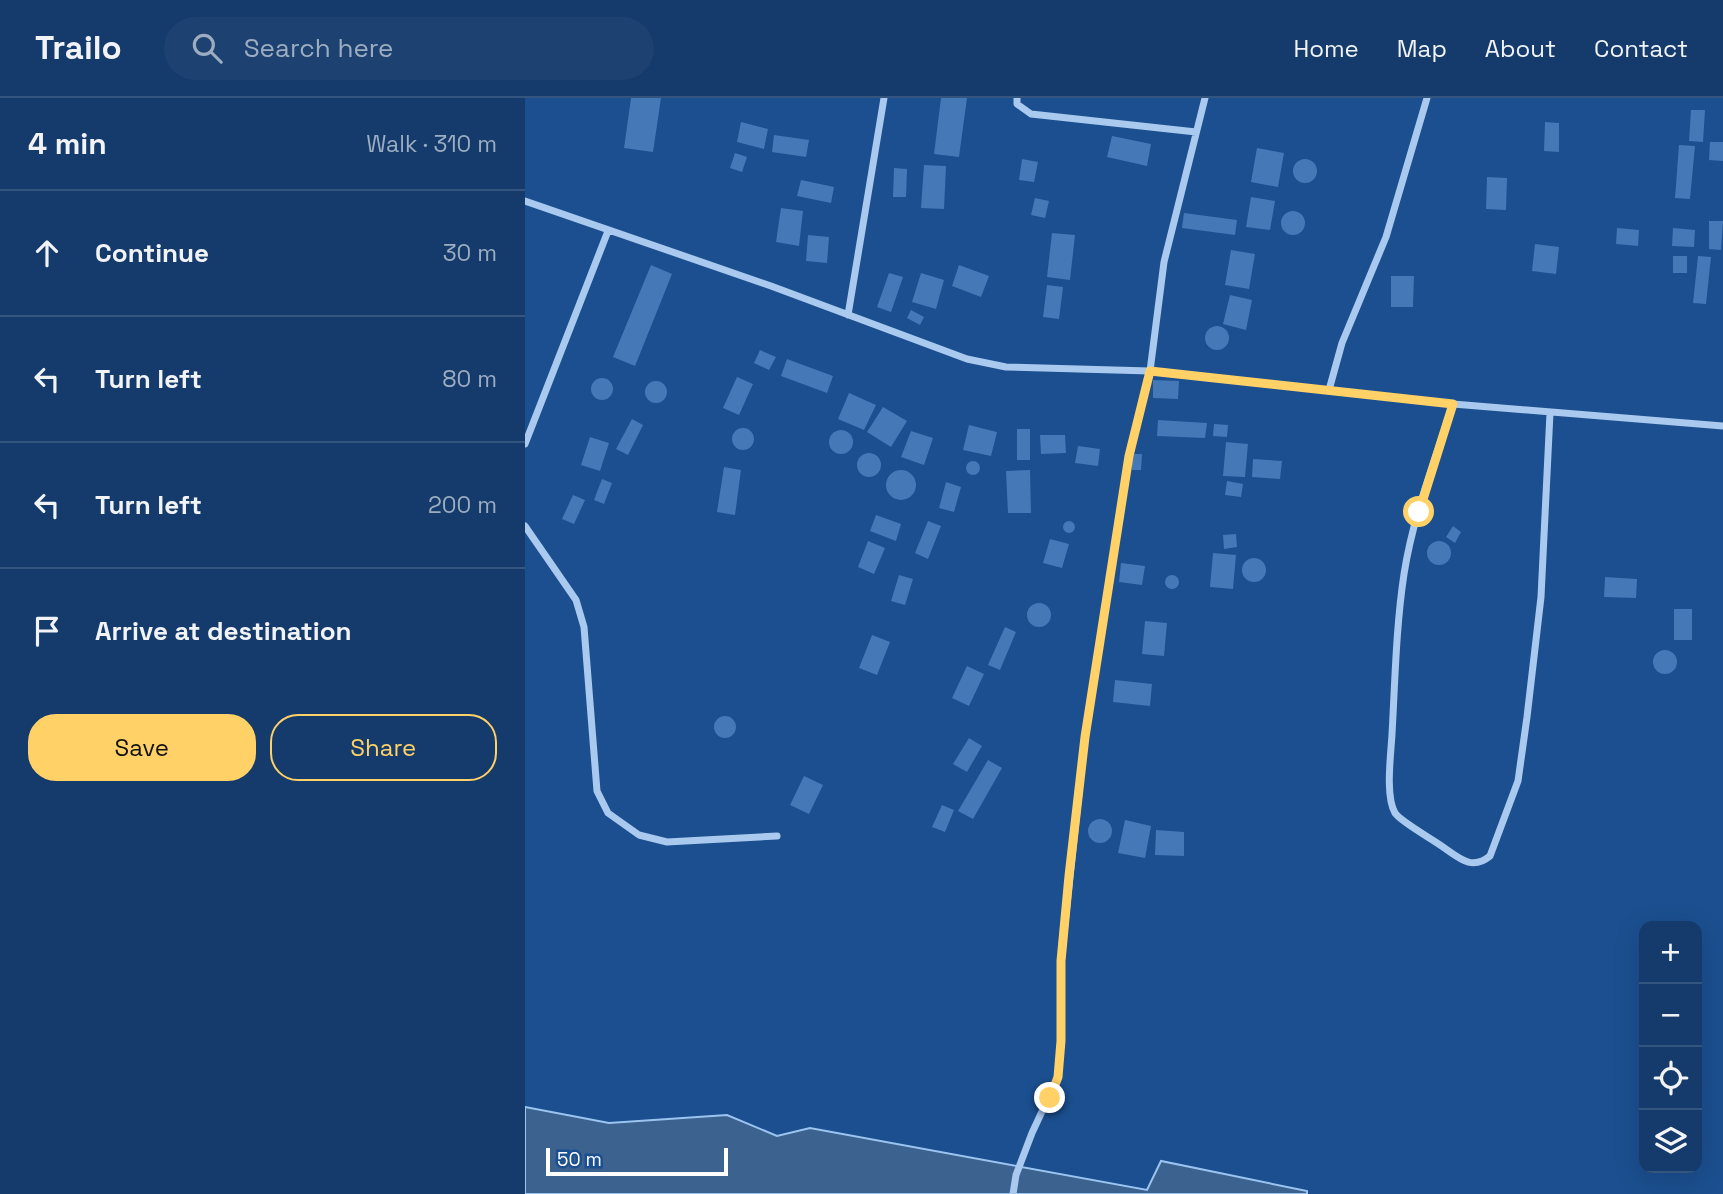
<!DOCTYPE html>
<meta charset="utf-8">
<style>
:root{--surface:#143b6b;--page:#1d4271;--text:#f1f3f6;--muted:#9dadc1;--line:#33557e;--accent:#ffd166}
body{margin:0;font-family:"Space Grotesk",sans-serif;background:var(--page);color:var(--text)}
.controls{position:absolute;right:21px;bottom:21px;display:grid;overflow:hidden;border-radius:14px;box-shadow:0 7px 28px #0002}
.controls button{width:63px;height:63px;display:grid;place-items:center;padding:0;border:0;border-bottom:2px solid var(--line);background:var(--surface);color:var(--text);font:35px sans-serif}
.scale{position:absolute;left:21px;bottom:18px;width:182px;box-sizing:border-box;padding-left:7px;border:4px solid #fff;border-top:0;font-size:19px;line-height:24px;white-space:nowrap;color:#fff;-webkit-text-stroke:5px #1b4f8f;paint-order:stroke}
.stop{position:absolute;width:21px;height:21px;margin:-16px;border:5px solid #ffd166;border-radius:50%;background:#fff}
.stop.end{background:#ffd166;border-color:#fff;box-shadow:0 2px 7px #0008}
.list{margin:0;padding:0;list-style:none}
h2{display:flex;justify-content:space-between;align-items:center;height:91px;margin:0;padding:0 28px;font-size:30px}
h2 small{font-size:23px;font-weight:400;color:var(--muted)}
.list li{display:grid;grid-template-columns:46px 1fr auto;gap:21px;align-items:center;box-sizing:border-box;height:126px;padding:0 28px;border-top:2px solid var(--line)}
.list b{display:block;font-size:26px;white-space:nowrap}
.list em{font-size:23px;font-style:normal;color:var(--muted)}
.actions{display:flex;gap:14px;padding:21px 28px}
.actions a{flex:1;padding:16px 0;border:2px solid var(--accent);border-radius:28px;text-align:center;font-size:24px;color:var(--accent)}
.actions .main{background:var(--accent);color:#111}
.icon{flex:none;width:38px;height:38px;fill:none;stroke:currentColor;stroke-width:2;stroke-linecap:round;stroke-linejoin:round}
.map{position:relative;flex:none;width:1198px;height:1096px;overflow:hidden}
header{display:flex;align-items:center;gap:42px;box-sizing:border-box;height:98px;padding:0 35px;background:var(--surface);border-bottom:2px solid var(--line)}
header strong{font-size:33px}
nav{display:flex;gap:38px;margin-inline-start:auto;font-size:24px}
.search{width:490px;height:63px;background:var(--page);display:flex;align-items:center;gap:18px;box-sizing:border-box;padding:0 24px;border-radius:38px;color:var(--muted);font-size:26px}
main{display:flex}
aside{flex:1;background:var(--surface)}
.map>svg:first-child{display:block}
.water{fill:#3c6290;stroke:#9cc4f0;stroke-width:2}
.building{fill:#4478b7}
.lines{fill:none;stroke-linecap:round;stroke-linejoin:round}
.street{stroke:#a9c9ee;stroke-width:7}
.route{stroke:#ffd166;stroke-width:9}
</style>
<header>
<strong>Trailo</strong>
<div class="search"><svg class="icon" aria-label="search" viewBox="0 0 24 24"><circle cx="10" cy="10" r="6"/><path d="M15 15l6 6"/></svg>Search here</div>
<nav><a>Home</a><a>Map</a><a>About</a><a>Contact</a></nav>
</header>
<main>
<aside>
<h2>4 min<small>Walk · 310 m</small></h2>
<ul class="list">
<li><svg class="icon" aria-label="ahead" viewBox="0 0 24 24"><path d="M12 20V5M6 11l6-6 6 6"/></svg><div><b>Continue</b></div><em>30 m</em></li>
<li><svg class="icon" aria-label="left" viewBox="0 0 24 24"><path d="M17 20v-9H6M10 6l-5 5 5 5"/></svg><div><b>Turn left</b></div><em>80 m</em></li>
<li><svg class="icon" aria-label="left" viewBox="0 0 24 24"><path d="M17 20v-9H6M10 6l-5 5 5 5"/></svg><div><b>Turn left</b></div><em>200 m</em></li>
<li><svg class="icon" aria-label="arrive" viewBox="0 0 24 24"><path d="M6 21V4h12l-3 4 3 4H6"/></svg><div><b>Arrive at destination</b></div></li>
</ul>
<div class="actions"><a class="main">Save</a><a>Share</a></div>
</aside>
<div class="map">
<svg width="1198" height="1096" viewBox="0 0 1198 1096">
<rect width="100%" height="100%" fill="#1b4f8f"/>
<!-- water -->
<path class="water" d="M0,1009L84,1025L202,1017L252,1038L285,1030L622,1092L636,1063L782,1093V1096H0Z"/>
<!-- building -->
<path class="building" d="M106,0H136L128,54L99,50Z
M416,0H442L434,59L409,56Z
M1166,12H1180L1178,44L1164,43Z
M216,24L243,31L239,51L212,44Z
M1020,24L1034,25V54L1019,53Z
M249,37L284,42L281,59L247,54Z
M587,38L626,46L622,68L582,59Z
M1185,44H1198V63L1184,62Z
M1154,47L1170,48L1165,101L1150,100Z
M732,50L759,55L753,89L726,84Z
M210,55L222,59L217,74L205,70Z
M768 73a12 12 0 1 1 24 0a12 12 0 1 1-24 0Z
M497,61L513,64L509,84L494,82Z
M399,67L421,68L419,111L396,110Z
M369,70L382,71L381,99H368Z
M962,79L982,80L981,112L961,111Z
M276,82L309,89L306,105L272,98Z
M726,99L750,103L745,132L721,129Z
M510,100L524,103L520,120L506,117Z
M256,110L278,113L274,148L251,144Z
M756 125a12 12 0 1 1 24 0a12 12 0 1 1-24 0Z
M659,115L712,122L710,137L657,130Z
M1184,123H1198L1196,152L1184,151Z
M1092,130L1114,132L1113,148L1091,146Z
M1148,130L1170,132L1169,149L1147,148Z
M527,135L550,137L545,182L522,179Z
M283,137L304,139L302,165L281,163Z
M1010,146L1034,149L1031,176L1007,173Z
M706,152L730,156L724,191L700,187Z
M1148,158H1162V175H1148Z
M1173,158L1186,159L1181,206L1168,205Z
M126,167L147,176L110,268L88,259Z
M434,167L464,178L456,199L427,188Z
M364,175L378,179L366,214L352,209Z
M396,175L419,182L411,211L387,204Z
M866,178H889L888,209H866Z
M522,187L538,189L534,221L518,219Z
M705,197L727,202L721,232L698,226Z
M386,212L399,219L395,227L382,220Z
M680 240a12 12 0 1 1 24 0a12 12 0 1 1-24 0Z
M235,252L251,259L244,272L229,265Z
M262,261L308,278L302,295L256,278Z
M212,279L228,286L214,317L198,310Z
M66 291a11 11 0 1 1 22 0a11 11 0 1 1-22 0Z
M628,282L654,283L653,301L628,300Z
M120 294a11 11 0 1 1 22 0a11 11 0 1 1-22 0Z
M324,295L351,307L339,332L313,321Z
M358,309L382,323L366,349L342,334Z
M107,321L118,327L103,357L91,351Z
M633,322L682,325L680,340L632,338Z
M689,326L703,327L702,339L688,338Z
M444,327L472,334L466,358L438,352Z
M207 341a11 11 0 1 1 22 0a11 11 0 1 1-22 0Z
M492,331H505V362H492Z
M304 344a12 12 0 1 1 24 0a12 12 0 1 1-24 0Z
M386,333L408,340L399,367L376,359Z
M515,337H540L541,355L516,356Z
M65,339L84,345L75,373L56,367Z
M701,344L723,346L720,379L698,378Z
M553,348L575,351L573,368L550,365Z
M332 367a12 12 0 1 1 24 0a12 12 0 1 1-24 0Z
M607,356H617L616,372H607Z
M728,361L757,363L755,381L727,379Z
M441 370a7 7 0 1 1 14 0a7 7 0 1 1-14 0Z
M199,369L216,372L210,417L192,414Z
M505,372L506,415H483L481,373Z
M361 387a15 15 0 1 1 30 0a15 15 0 1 1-30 0Z
M77,381L87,385L79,406L69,402Z
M702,383L718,386L716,399L700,397Z
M421,384L436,389L429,414L414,410Z
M48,397L60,402L49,426L37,421Z
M351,417L376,426L371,443L345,433Z
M538 429a6 6 0 1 1 12 0a6 6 0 1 1-12 0Z
M403,423L416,428L403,461L390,455Z
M928,428L936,434L930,445L921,439Z
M711,436L712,449L699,451L698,437Z
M525,441L544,446L537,470L518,465Z
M902 455a12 12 0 1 1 24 0a12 12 0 1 1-24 0Z
M343,443L360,450L349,476L333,469Z
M688,455L711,457L708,491L685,489Z
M717 472a12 12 0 1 1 24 0a12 12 0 1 1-24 0Z
M596,465L620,468L617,487L594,484Z
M640 484a7 7 0 1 1 14 0a7 7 0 1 1-14 0Z
M374,477L388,481L380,507L366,503Z
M1080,479L1112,481L1111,500L1079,499Z
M502 517a12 12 0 1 1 24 0a12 12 0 1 1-24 0Z
M1149,511H1167V542H1149Z
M620,523L642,525L639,558L617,556Z
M480,529L491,534L475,572L463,567Z
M347,537L365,544L352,577L334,570Z
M1128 564a12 12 0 1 1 24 0a12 12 0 1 1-24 0Z
M442,568L459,576L444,608L427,600Z
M590,582L627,586L625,608L588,604Z
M189 629a11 11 0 1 1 22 0a11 11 0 1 1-22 0Z
M444,640L457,648L442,674L428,666Z
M463,662L477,670L448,721L433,713Z
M279,678L298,687L284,716L265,707Z
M417,707L429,712L420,734L407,729Z
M563 733a12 12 0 1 1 24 0a12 12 0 1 1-24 0Z
M600,722L626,728L620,760L593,755Z
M631,732L659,734V758L630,757Z"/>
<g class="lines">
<!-- street -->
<path class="street" d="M492,0V6L506,16L671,34
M0,103L246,188L442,261L481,269L625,273L928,306L1198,328
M323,217L359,0
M804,292L817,245L861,139L902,0
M928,306C910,362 888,418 879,476C871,529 870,583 867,636C866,656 860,698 870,715C876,724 909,742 918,749C934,760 947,773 965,758L993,683L1002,619L1016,499L1025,315
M0,346L83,133
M0,428L51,502L59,529L72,693L83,715L114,737L142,744L252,738
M488,1096L491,1077L507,1035L533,979L536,943V863L560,639L604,358L625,273L639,164L680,0"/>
</g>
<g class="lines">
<!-- route -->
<path class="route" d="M525,1000L533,979L536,943V863L544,778L560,639L604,358L625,273L928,306L894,414"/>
</g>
</svg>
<div class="controls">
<button>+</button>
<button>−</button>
<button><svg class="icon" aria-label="locate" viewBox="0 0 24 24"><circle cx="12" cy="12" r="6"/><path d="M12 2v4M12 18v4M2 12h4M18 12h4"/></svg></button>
<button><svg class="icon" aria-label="layers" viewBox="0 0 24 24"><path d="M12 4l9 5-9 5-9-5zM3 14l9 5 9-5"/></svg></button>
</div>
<div class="scale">50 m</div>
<div class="stop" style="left:894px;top:414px"></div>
<div class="stop end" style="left:525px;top:1000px"></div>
</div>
</main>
